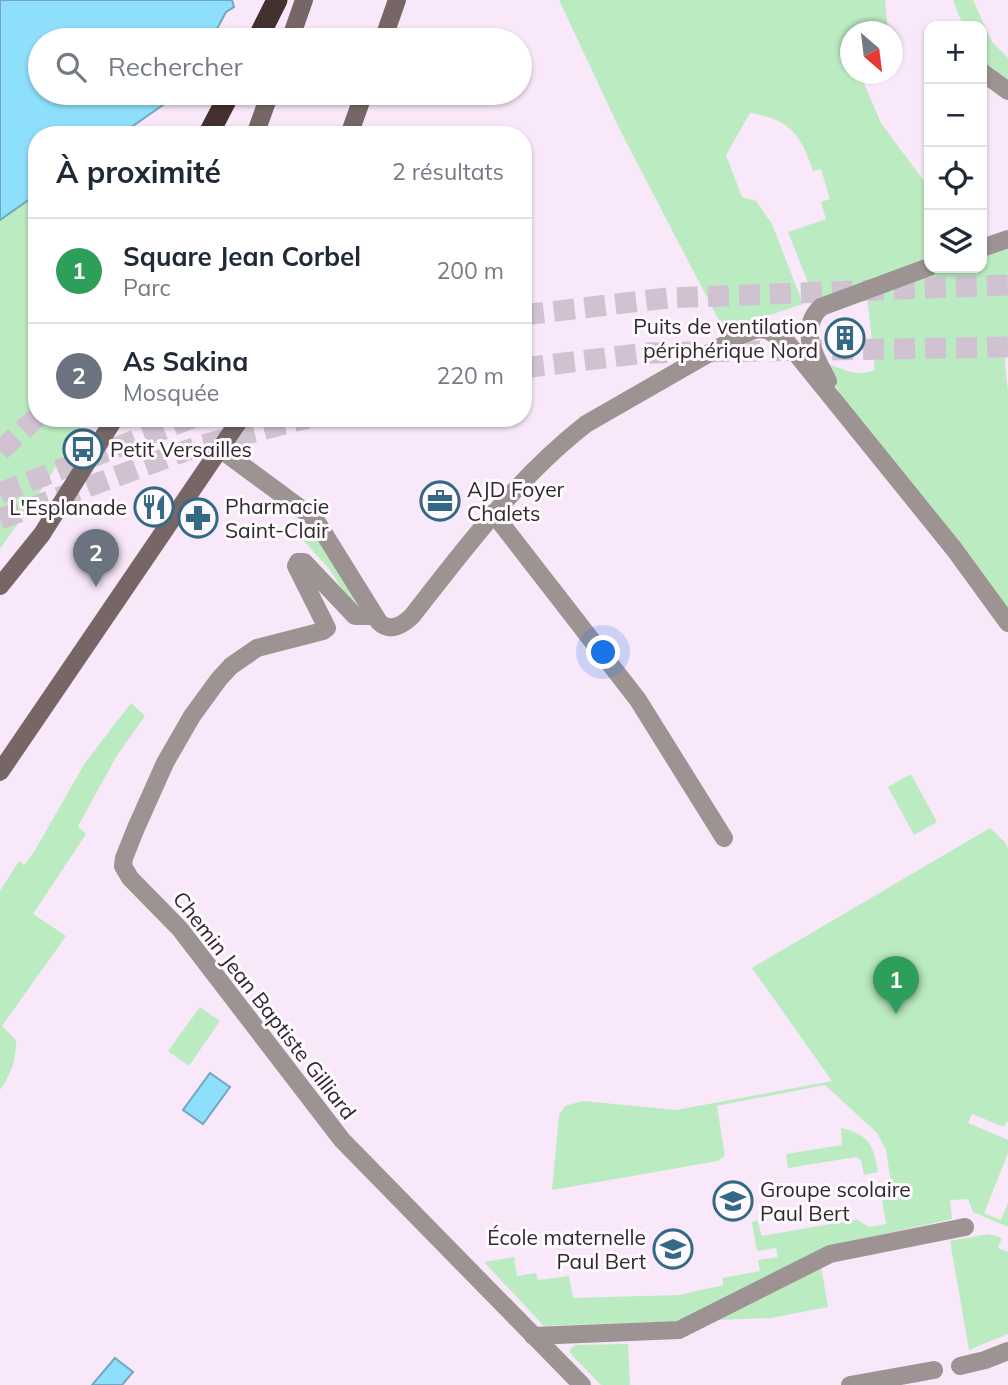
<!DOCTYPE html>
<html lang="fr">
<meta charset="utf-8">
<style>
:root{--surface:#fff;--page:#f6f6f7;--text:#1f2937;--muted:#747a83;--line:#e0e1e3;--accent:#336985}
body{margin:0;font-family:Mulish,sans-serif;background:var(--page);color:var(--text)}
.controls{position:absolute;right:21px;top:21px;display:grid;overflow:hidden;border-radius:14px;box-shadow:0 2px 5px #0004}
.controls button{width:63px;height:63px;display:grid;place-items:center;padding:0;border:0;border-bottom:2px solid var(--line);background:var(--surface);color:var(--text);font:35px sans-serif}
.compass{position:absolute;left:840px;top:21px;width:63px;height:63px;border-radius:50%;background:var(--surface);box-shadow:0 2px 5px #0004;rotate:152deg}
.you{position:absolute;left:604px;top:653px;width:24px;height:24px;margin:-18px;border:5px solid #fff;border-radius:50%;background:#1a73e8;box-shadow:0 0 0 10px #1a73e833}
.badge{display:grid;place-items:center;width:46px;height:46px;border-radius:50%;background:var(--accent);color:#fff;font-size:23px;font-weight:700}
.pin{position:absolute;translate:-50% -58px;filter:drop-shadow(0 2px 4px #0008)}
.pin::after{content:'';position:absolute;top:37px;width:24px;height:21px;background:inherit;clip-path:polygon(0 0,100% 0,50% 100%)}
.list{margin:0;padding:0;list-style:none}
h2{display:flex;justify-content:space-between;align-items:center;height:91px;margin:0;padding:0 28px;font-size:30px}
h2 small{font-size:23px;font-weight:400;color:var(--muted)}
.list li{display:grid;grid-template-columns:46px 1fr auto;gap:21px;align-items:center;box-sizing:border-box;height:105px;padding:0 28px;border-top:2px solid var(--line)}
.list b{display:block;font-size:26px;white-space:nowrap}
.list p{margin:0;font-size:23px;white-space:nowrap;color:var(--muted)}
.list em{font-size:23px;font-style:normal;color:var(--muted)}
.icon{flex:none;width:38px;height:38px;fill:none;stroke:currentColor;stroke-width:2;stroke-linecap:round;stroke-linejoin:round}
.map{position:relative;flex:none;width:1008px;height:1385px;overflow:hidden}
.search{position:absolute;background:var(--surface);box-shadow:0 2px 5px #0004;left:28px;top:28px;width:504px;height:77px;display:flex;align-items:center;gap:18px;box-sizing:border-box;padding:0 24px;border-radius:38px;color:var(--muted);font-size:26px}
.panel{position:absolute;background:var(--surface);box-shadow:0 2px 5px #0004;left:28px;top:126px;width:504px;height:301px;border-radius:28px}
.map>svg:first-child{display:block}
.green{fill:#bbebc1}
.water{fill:#8edffc;stroke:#72a8be;stroke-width:2}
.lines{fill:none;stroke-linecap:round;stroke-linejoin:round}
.highway-tunnel{stroke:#d1c2d1;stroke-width:21;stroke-dasharray:21 10;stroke-linecap:butt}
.street{stroke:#9d9392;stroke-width:18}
.secondary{stroke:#766766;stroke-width:18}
.highway{stroke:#43302f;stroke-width:21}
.labels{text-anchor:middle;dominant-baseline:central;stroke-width:6;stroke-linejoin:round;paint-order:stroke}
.poi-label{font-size:21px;fill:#2f292f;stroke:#fefafe;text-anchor:start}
.street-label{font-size:21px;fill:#2f292f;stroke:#fefafe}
</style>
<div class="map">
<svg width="1008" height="1385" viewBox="0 0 1008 1385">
<rect width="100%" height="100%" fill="#f9e8f9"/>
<!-- green -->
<path class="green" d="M559,0H885L888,31L850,32V74H860L881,123L929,188V258L815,300L788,232L826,219L821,202L830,199L821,169L813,171C801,135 790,119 750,113L726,155L742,197L756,201L772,224L803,304L724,330L620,130Z
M953,0H973L992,42L1008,58V81L995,75L982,62V26H963Z
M37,194V418H87L38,495L0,549V220Z
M1008,244V332L1005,365L1008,391V609L959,541L843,399L824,363C843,368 855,378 875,370L867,295L942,268H982V253Z
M313,527L361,608L356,611L330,570L302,539Z
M131,703L145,716L116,757L78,826L86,834L33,914L66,936L2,1026L16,1040C17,1058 10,1076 0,1090V891L19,861L24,865L34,852L85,763Z
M911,774L937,822L914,835L888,787Z
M990,828L1005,842L1008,849V1122H1006L1004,1127L972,1114L968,1123L1008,1140V1153L984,1213L1001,1220L1008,1203V1227L973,1212L968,1199L950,1200L952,1219L828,1246L819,1255L828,1307L771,1318L544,1326L484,1262L514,1257L517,1276L536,1273L538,1280L569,1276L573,1298L680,1295L723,1285V1278L760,1271L758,1260L778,1257L776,1248L757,1251L752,1222L757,1220L762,1236L853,1220H858L869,1227L886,1224L882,1199L893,1197L886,1150L877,1133L825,1085L717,1106L725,1156L718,1161L552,1190L559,1115L565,1106L583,1101L676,1110L832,1081L752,968Z
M200,1007L220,1021L189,1066L168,1051Z
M841,1128C869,1134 874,1146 878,1172L864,1175L861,1160L856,1157L788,1168L786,1154L842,1145Z
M989,1234L1002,1238L998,1248L1008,1252V1334L969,1350L950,1241Z
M628,1344L630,1385H601L570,1353L571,1348L576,1345Z"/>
<!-- water -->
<path class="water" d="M0,0H232L234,7L226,12L211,40H40V93H180L120,135H37V194L0,220Z
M210,1073L230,1087L203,1124L183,1110Z
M115,1358L133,1372L122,1385H92Z"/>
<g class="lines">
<!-- highway-tunnel -->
<path class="highway-tunnel" d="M523,315L667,298L1008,285
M523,368L645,353L1008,347
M0,451L37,417
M0,493L192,418
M0,519L199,446L308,418"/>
<!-- street -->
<path class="street" d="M982,72L1008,91
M982,248L1008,239
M828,381C816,357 797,330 821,307L929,267
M220,449L315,519L379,622C390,633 403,625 412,616C466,547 517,478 586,424L741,335L757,329L767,330L786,341L954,549L1008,623
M493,513L638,700L724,838
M374,616H355L304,562H298L296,566L327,628L323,631L257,648L231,666L219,679L192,716L165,763L136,828L124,858L123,866L130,878L180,929L342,1140L582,1385
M533,1336L679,1330L830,1254L965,1227
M960,1366L985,1360L1008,1351
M850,1385L934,1370"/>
<!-- secondary -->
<path class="secondary" d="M290,40L304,0
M383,40L397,0
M255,135L270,93
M349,135L364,93
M0,586L42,534L115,418
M0,772L241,418"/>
<!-- highway -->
<path class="highway" d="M257,40L277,0
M208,135L230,93"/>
</g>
<!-- icons -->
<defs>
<g id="building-ring" transform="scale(2.0125)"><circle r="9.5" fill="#fefafe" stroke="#336985" stroke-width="1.5"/><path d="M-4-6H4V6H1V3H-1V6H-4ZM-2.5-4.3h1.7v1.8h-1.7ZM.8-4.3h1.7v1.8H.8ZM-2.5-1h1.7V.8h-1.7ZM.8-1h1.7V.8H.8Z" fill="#336985"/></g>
<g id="bus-ring" transform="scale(2.0125)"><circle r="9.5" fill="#fefafe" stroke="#336985" stroke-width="1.5"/><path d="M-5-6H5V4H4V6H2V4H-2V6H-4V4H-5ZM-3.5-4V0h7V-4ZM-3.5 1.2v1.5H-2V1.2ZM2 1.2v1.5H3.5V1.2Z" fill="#336985"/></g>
<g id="office-ring" transform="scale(2.0125)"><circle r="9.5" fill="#fefafe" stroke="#336985" stroke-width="1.5"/><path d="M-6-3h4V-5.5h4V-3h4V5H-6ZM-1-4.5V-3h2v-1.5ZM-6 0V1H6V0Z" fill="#336985"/></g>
<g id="restaurant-ring" transform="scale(2.0125)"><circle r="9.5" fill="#fefafe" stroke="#336985" stroke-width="1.5"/><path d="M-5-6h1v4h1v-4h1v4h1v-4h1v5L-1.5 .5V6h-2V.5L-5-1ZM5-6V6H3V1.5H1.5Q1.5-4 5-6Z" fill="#336985"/></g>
<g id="pharmacy-ring" transform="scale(2.0125)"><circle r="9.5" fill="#fefafe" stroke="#336985" stroke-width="1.5"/><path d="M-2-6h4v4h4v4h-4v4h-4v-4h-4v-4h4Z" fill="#336985"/></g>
<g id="school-ring" transform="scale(2.0125)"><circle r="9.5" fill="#fefafe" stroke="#336985" stroke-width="1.5"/><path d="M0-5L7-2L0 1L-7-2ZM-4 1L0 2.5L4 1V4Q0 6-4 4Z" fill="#336985"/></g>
</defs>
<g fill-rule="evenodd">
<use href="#building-ring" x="845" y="338"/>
<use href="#bus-ring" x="83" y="449"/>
<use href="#office-ring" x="440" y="501"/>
<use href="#restaurant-ring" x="154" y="507"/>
<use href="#pharmacy-ring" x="198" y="518"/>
<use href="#school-ring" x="733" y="1201"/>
<use href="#school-ring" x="673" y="1249"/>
</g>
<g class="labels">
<!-- poi labels -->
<g class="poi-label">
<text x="818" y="326" text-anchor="end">Puits de ventilation<tspan x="818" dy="24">périphérique Nord</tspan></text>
<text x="110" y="449">Petit Versailles</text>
<text x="467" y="489">AJD Foyer<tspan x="467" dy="24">Chalets</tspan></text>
<text x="225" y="506">Pharmacie<tspan x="225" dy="24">Saint-Clair</tspan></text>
<text x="127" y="507" text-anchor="end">L'Esplanade</text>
<text x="760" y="1189">Groupe scolaire<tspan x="760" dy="24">Paul Bert</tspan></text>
<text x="646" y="1237" text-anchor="end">École maternelle<tspan x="646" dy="24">Paul Bert</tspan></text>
</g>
<!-- street labels -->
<g class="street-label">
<text transform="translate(265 1005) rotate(52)">Chemin Jean Baptiste Gilliard</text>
</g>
</g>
</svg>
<div class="controls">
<button>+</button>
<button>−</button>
<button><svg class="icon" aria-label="locate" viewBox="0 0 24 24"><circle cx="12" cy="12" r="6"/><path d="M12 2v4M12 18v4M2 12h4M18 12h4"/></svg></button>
<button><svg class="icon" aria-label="layers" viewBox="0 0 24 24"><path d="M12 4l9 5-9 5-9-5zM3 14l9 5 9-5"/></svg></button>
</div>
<svg class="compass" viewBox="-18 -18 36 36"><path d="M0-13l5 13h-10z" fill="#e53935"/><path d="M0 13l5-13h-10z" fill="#747a83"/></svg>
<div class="you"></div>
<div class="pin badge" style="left:896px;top:1014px;background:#2e9e5b">1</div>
<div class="pin badge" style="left:96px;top:587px;background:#6b7280">2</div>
<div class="search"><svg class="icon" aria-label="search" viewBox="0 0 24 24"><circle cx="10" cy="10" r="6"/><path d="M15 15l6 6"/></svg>Rechercher</div>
<section class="panel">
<h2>À proximité<small>2 résultats</small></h2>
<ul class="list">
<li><span class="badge" style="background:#2e9e5b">1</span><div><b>Square Jean Corbel</b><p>Parc</p></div><em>200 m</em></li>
<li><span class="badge" style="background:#6b7280">2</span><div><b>As Sakina</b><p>Mosquée</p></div><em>220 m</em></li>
</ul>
</section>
</div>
